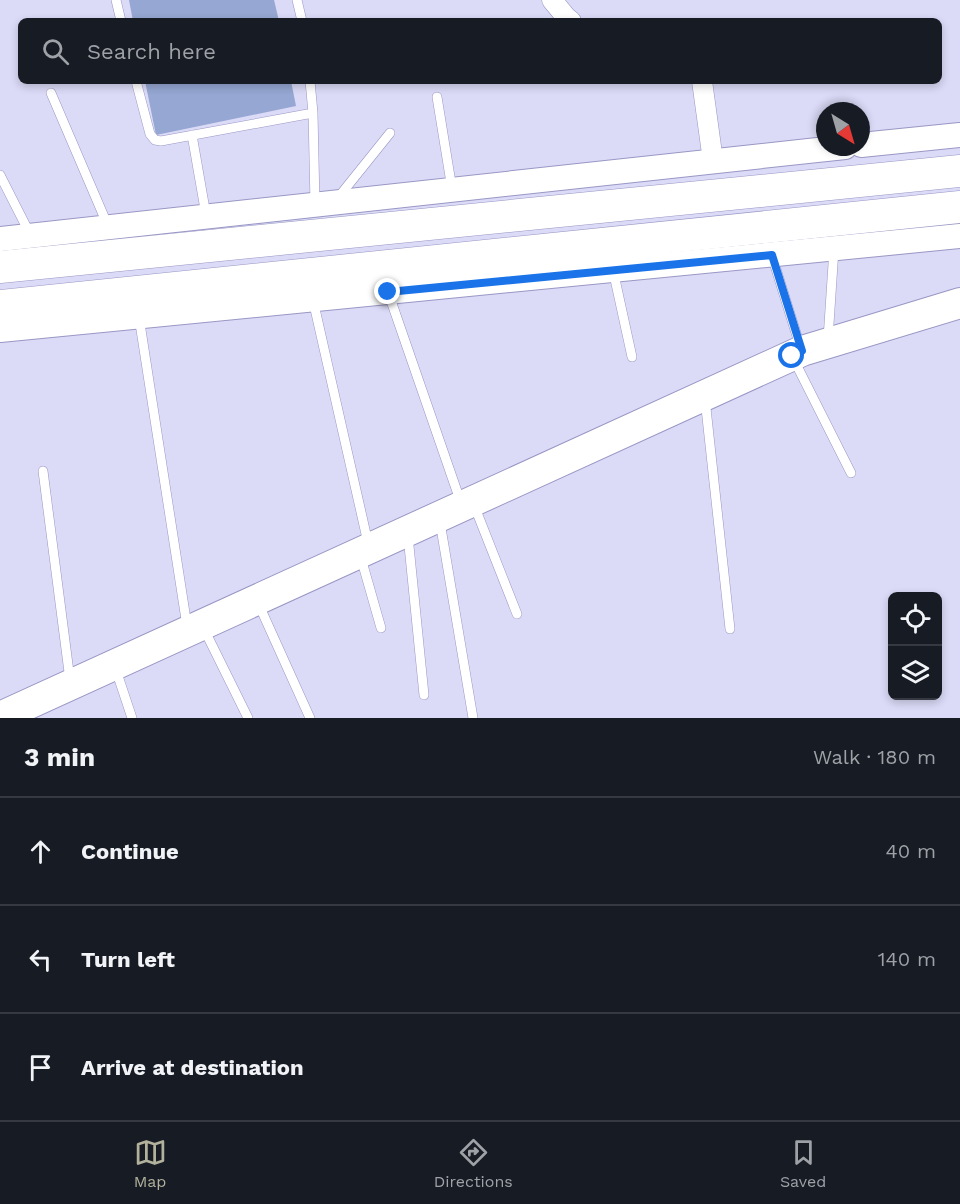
<!DOCTYPE html>
<meta charset="utf-8">
<style>
:root{--surface:#171b24;--page:#242831;--text:#f1f3f6;--muted:#9ea1a6;--line:#363941;--accent:#b1b19c}
body{margin:0;font-family:"Work Sans",sans-serif;background:var(--page);color:var(--text)}
.controls{position:absolute;right:18px;bottom:18px;display:grid;overflow:hidden;border-radius:9px;box-shadow:0 3px 9px #0003}
.controls button{width:54px;height:54px;display:grid;place-items:center;padding:0;border:0;border-bottom:2px solid var(--line);background:var(--surface);color:var(--text);font:30px sans-serif}
.compass{position:absolute;left:816px;top:102px;width:54px;height:54px;border-radius:50%;background:var(--surface);box-shadow:0 3px 9px #0003;rotate:143deg}
.stop{position:absolute;width:18px;height:18px;margin:-14px;border:4px solid #1a73e8;border-radius:50%;background:#fff}
.stop.end{background:#1a73e8;border-color:#fff;box-shadow:0 2px 6px #0008}
.list{margin:0;padding:0;list-style:none}
h2{display:flex;justify-content:space-between;align-items:center;height:78px;margin:0;padding:0 24px;font-size:26px}
h2 small{font-size:20px;font-weight:400;color:var(--muted)}
.list li{display:grid;grid-template-columns:39px 1fr auto;gap:18px;align-items:center;box-sizing:border-box;height:108px;padding:0 24px;border-top:2px solid var(--line)}
.list b{display:block;font-size:22px;white-space:nowrap}
.list em{font-size:20px;font-style:normal;color:var(--muted)}
.icon{flex:none;width:33px;height:33px;fill:none;stroke:currentColor;stroke-width:2;stroke-linecap:round;stroke-linejoin:round}
.map{position:relative;flex:none;width:960px;height:718px;overflow:hidden}
.search{position:absolute;background:var(--surface);box-shadow:0 3px 9px #0003;left:18px;right:18px;top:18px;height:66px;display:flex;align-items:center;gap:15px;box-sizing:border-box;padding:0 21px;border-radius:9px;color:var(--muted);font-size:22px}
.sheet{height:402px;background:var(--surface)}
nav{display:flex;justify-content:space-around;align-items:center;box-sizing:border-box;height:84px;border-top:2px solid var(--line);background:var(--surface);font-size:16px;color:var(--muted)}
nav a{display:grid;justify-items:center;gap:3px}
nav .on{color:var(--accent)}
.map>svg:first-child{display:block}
.building{fill:#95a7d2}
.lines{fill:none;stroke-linecap:round;stroke-linejoin:round}
.service-casing{stroke:#9997c4;stroke-width:10}
.minor-casing{stroke:#9997c4;stroke-width:21}
.tertiary-casing{stroke:#9997c4;stroke-width:26}
.primary-casing{stroke:#9997c4;stroke-width:32}
.trunk-casing{stroke:#9997c4;stroke-width:33}
.service{stroke:#fff;stroke-width:9}
.minor{stroke:#fff;stroke-width:20}
.tertiary{stroke:#fff;stroke-width:24}
.primary{stroke:#fff;stroke-width:30}
.trunk{stroke:#fff;stroke-width:32}
.route{stroke:#1a73e8;stroke-width:8}
</style>
<div class="map">
<svg width="960" height="718" viewBox="0 0 960 718">
<rect width="100%" height="100%" fill="#dbdaf7"/>
<!-- building -->
<path class="building" d="M129,0H274L279,21H133Z
M145,81H291L296,106L156,135Z"/>
<g class="lines">
<!-- service casing -->
<g class="service-casing">
<path id="service" d="M116,0L121,21
M297,0L302,21
M136,81L150,134L155,140L161,141L313,113
M310,81L313,113L315,204
M51,93L108,226
M437,97L452,189
M192,135L206,215
M0,175L30,234
M337,199L390,133
M772,256L801,349
M613,270L632,357
M388,292L461,503
M313,300L368,543
M139,317L187,626
M828,339L834,249
M794,360L851,473
M705,399L730,629
M43,471L70,680
M474,505L517,614
M440,522L473,718
M408,536L424,695
M361,558L381,628
M259,605L310,718
M203,627L248,718
M116,670L132,718"/>
</g>
<!-- minor casing -->
<g class="minor-casing">
<path id="minor" d="M552,0L566,17L571,21
M702,81L713,161"/>
</g>
<!-- tertiary casing -->
<g class="tertiary-casing">
<path id="tertiary" d="M861,145L960,135
M0,239L845,147
M0,330L960,236"/>
</g>
<!-- primary casing -->
<g class="primary-casing">
<path id="primary" d="M0,717L802,351L960,303"/>
</g>
<!-- trunk casing -->
<g class="trunk-casing">
<path id="trunk" d="M0,267L960,171
M0,306L960,207"/>
</g>
<!-- service -->
<use href="#service" class="service"/>
<!-- minor -->
<use href="#minor" class="minor"/>
<!-- tertiary -->
<use href="#tertiary" class="tertiary"/>
<!-- primary -->
<use href="#primary" class="primary"/>
<!-- trunk -->
<use href="#trunk" class="trunk"/>
</g>
<g class="lines">
<!-- route -->
<path class="route" d="M388,292L772,255L802,351L792,356"/>
</g>
</svg>
<div class="controls">
<button><svg class="icon" aria-label="locate" viewBox="0 0 24 24"><circle cx="12" cy="12" r="6"/><path d="M12 2v4M12 18v4M2 12h4M18 12h4"/></svg></button>
<button><svg class="icon" aria-label="layers" viewBox="0 0 24 24"><path d="M12 4l9 5-9 5-9-5zM3 14l9 5 9-5"/></svg></button>
</div>
<svg class="compass" viewBox="-18 -18 36 36"><path d="M0-13l5 13h-10z" fill="#e53935"/><path d="M0 13l5-13h-10z" fill="#9ea1a6"/></svg>
<div class="stop" style="left:792px;top:356px"></div>
<div class="stop end" style="left:388px;top:292px"></div>
<div class="search"><svg class="icon" aria-label="search" viewBox="0 0 24 24"><circle cx="10" cy="10" r="6"/><path d="M15 15l6 6"/></svg>Search here</div>
</div>
<section class="sheet">
<h2>3 min<small>Walk · 180 m</small></h2>
<ul class="list">
<li><svg class="icon" aria-label="ahead" viewBox="0 0 24 24"><path d="M12 20V5M6 11l6-6 6 6"/></svg><div><b>Continue</b></div><em>40 m</em></li>
<li><svg class="icon" aria-label="left" viewBox="0 0 24 24"><path d="M17 20v-9H6M10 6l-5 5 5 5"/></svg><div><b>Turn left</b></div><em>140 m</em></li>
<li><svg class="icon" aria-label="arrive" viewBox="0 0 24 24"><path d="M6 21V4h12l-3 4 3 4H6"/></svg><div><b>Arrive at destination</b></div></li>
</ul>
</section>
<nav>
<a class="on"><svg class="icon" aria-label="map" viewBox="0 0 24 24"><path d="M3 6l6-2 6 2 6-2v14l-6 2-6-2-6 2zM9 4v14M15 6v14"/></svg>Map</a>
<a><svg class="icon" aria-label="directions" viewBox="0 0 24 24"><path d="M12 3l9 9-9 9-9-9zM9 14v-3h6M13 9l2 2-2 2"/></svg>Directions</a>
<a><svg class="icon" aria-label="saved" viewBox="0 0 24 24"><path d="M7 4h10v16l-5-4-5 4z"/></svg>Saved</a>
</nav>
